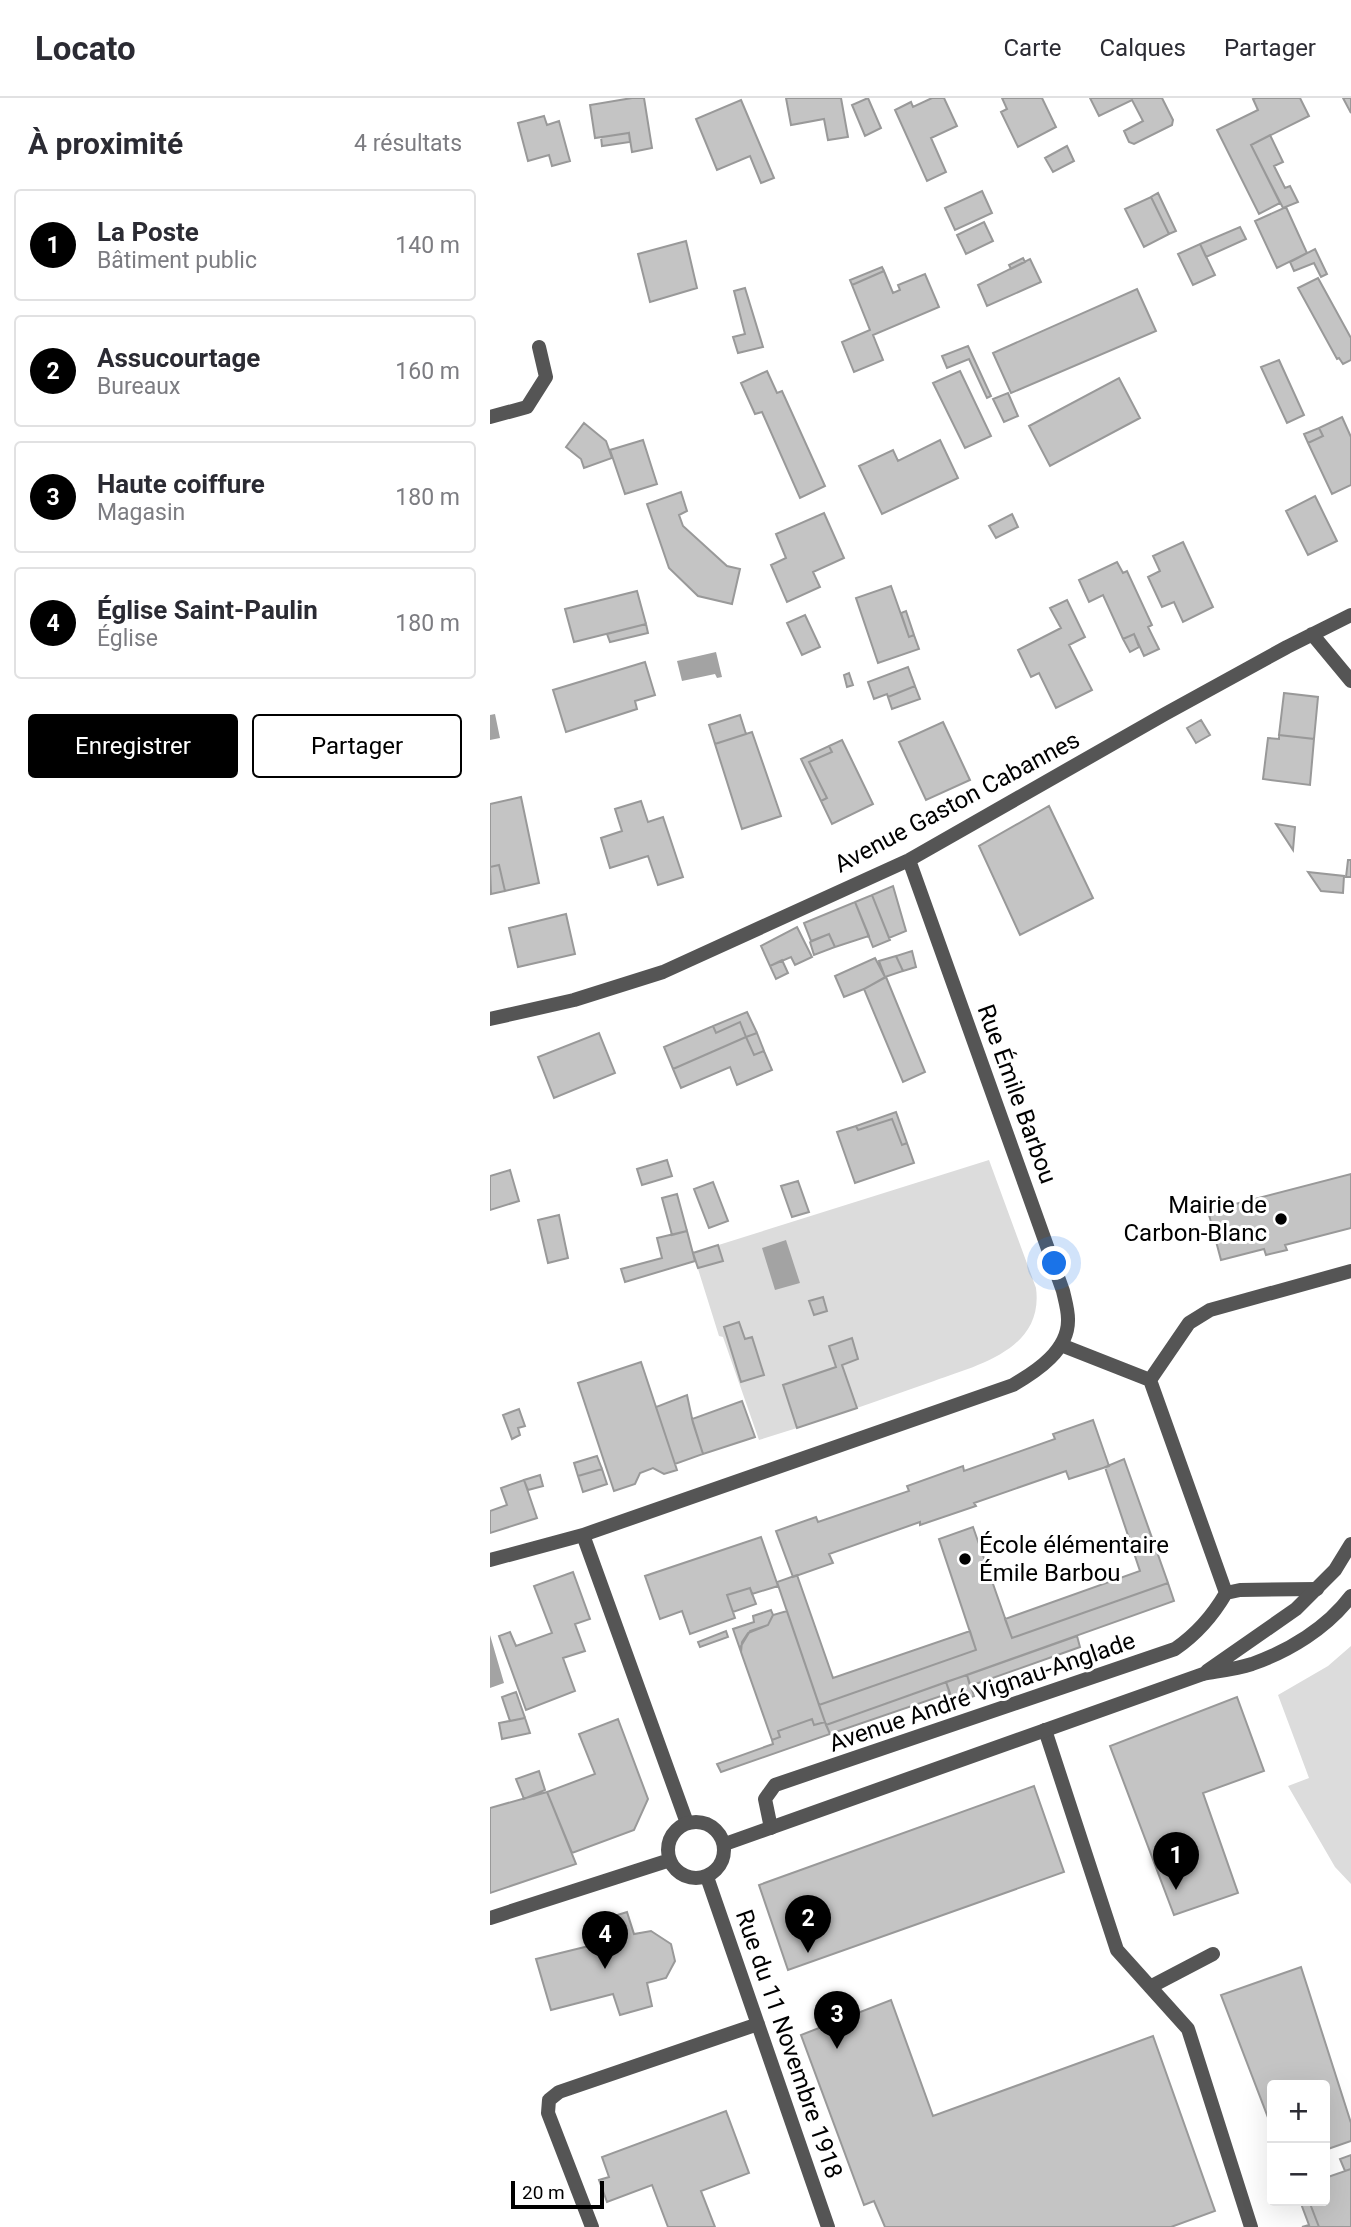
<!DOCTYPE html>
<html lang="fr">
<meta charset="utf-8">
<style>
:root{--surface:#fff;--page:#f7f7f7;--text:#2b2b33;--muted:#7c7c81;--line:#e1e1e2;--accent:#000}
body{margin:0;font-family:Roboto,sans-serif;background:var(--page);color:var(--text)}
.controls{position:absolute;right:21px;bottom:21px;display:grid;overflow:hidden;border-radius:7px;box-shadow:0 7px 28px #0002}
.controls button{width:63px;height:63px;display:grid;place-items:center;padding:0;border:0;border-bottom:2px solid var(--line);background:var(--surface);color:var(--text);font:35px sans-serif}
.scale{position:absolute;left:21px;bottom:18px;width:93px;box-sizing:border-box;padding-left:7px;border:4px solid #000;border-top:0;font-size:19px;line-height:24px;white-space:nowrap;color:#000;-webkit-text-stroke:5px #fff;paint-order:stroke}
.you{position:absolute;left:565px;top:1166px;width:24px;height:24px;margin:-18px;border:5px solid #fff;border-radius:50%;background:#1a73e8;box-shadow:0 0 0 10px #1a73e833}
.badge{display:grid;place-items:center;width:46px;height:46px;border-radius:50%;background:var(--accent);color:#fff;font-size:23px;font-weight:700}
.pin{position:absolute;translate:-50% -58px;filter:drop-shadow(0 2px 4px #0008)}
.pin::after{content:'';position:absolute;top:37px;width:24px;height:21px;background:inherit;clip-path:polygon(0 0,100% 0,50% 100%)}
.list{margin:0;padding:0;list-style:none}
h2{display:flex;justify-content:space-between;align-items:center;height:91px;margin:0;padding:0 28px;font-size:30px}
h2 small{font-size:23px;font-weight:400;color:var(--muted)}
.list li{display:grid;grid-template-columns:46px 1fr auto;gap:21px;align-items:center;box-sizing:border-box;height:112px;margin:0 14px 14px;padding:0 14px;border:2px solid var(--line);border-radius:7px}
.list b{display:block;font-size:26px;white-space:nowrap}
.list p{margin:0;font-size:23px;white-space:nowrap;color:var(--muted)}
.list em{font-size:23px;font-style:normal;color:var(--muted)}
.actions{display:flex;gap:14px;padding:21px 28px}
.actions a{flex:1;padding:16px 0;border:2px solid var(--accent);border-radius:7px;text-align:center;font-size:24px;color:var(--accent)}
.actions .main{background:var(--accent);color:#fff}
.map{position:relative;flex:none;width:861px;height:2129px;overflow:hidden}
header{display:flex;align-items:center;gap:42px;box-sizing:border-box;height:98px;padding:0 35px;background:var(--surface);border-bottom:2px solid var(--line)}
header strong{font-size:33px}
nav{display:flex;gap:38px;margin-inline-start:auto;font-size:24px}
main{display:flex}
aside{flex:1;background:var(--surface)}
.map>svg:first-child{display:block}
.green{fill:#dcdcdc}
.water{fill:#a3a3a3}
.building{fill:#c4c4c4;stroke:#999;stroke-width:2}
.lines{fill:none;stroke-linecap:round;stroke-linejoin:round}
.minor{stroke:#555;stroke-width:14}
.tertiary{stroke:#555;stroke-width:14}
.poi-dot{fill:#000;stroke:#fff;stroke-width:2.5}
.labels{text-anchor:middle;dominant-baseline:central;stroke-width:6;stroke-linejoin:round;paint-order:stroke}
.street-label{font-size:24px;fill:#000;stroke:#fff}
.poi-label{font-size:24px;fill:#000;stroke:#fff;text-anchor:end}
</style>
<header>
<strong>Locato</strong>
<nav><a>Carte</a><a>Calques</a><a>Partager</a></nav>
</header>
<main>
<aside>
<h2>À proximité<small>4 résultats</small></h2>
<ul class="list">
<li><span class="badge">1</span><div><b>La Poste</b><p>Bâtiment public</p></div><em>140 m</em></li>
<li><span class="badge">2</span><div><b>Assucourtage</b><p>Bureaux</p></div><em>160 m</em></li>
<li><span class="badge">3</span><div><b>Haute coiffure</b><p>Magasin</p></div><em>180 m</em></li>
<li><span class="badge">4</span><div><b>Église Saint-Paulin</b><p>Église</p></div><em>180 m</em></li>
</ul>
<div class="actions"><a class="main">Enregistrer</a><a>Partager</a></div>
</aside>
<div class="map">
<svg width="861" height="2129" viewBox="0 0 861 2129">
<rect width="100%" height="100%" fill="#fff"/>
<!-- green -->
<path class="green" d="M499,1062L546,1190C554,1251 489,1267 444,1283C418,1292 393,1301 367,1310L352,1267L368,1261L362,1241L339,1249L346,1269L293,1287L307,1330L269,1342L233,1239L229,1238L203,1155Z
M861,1548V1786L845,1769L798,1688L819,1680L788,1597L838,1568Z"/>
<!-- water -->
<path class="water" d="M226,554L232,579L227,580L225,576L192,583L187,563Z
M5,616L10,640L0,642V617Z
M296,1142L310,1185L285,1192L272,1150Z
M0,1537L14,1585L0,1590Z"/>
<!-- building -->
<path class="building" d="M142,0H154L162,50L142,54L139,35L105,40L100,7Z
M296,0H351L358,39L338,42L334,21L301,27Z
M378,0L391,30L375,38L362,7Z
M442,0H454L467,28L441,40L456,74L437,83L405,12L421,4L423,9Z
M512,0H552L566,29L528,49L511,14L517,11Z
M600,0H672L683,22L682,27L644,46L639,44L634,33L653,23L642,2L609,18Z
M766,0H810L819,18L761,47L790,105L769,116L727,32L768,12L763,1Z
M853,0H861V15Z
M251,2L284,80L271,85L260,58L227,72L206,21Z
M54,18L57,27L69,23L80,63L62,68L59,57L38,63L28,25Z
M139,35L140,44L112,48L111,39Z
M780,37L793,64L784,68L795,90L800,88L808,104L793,110L761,47Z
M577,48L584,63L563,74L555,60Z
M492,93L502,115L465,132L455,110Z
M668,95L686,133L679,136L661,99Z
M661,99L679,136L654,149L635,111Z
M796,109L817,155L787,170L765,123Z
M494,124L503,143L476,156L467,137Z
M750,129L756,141L716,159L710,146Z
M196,143L207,190L160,204L148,156Z
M710,146L725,177L703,187L688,156Z
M825,151L837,176L831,179L824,165L804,173L800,164Z
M533,160L535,164L521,171L519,167Z
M540,161L551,184L497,208L488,187Z
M392,169L394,173L362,187L360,182Z
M394,173L403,195L410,192L408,187L435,176L449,209L383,237L393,262L364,274L352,244L380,232L362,187Z
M828,180L861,240V262L853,266L849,260L847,261L808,190Z
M255,190L273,249L248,255L243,239L255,236L244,193Z
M647,191L666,233L521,295L503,255Z
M478,248L501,298L497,300L479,261L457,270L452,258Z
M789,262L814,317L797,325L771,269Z
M277,273L287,295L292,293L335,388L310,400L272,314L265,316L251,285Z
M470,273L501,338L475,350L443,285Z
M629,280L650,320L560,368L539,328Z
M518,295L528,318L514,324L503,301Z
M852,319L861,339V387L842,396L818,345L833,338L829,330Z
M94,325L116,343L122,360L94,370L91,361L76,349Z
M829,330L833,338L818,345L814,336Z
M153,342L167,386L135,396L120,352Z
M450,342L468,380L392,416L369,368L403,352L408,363Z
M191,394L197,413L189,417L193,428L237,468L250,471L242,506L208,498L179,470L157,406Z
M825,398L847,443L818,457L796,413Z
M334,415L354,460L323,474L330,489L297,504L281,467L296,460L286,436Z
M522,416L528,429L506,440L499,428Z
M693,444L723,509L693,524L684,504L672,509L658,479L670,473L663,458Z
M627,464L633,475L637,473L662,527L658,529L669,551L654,558L644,536L633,541L613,497L599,504L589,482Z
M401,488L419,539L424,537L429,551L388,565L366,500Z
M147,493L156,526L84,544L75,511Z
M577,502L595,539L579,547L602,592L566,610L549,575L541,579L528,552L571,530L560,510Z
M416,513L424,537L419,539L411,515Z
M315,517L330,549L312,557L297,525Z
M156,526L158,535L120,544L117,536Z
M644,536L649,549L640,554L633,541Z
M155,564L165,597L145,603L147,611L76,634L63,592Z
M418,569L425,588L398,599L397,596L384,601L378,584Z
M359,575L363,587L357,589L354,577Z
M425,588L430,601L402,611L398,599Z
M794,595L828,599L824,641L789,637Z
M250,617L256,636L225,646L219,627Z
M711,622L720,637L706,645L697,630Z
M453,624L480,682L436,702L409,644Z
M262,634L291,718L252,731L225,646Z
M789,637L824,641L820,687L773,681L778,640L789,641Z
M352,642L383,706L342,726L331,703L337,700L319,664L342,654L339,648Z
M339,648L342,654L319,664L337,700L331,703L311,661Z
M31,699L49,785L15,793L9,767L0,769V706Z
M151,703L158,724L173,719L193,779L168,787L158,758L120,770L111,740L132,733L125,711Z
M559,708L603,800L530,837L489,748Z
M786,726L805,729L803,752Z
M858,762H861V779H856Z
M9,767L15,793L1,796L0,769Z
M818,774L854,778L853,795L831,793Z
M403,788L416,833L399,840L382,797Z
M382,797L400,842L383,849L365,804Z
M365,804L379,838L345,849L339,836L321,843L314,825Z
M76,816L85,856L28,869L19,830Z
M307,829L322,859L305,867L301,859L280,868L271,848Z
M339,836L345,849L324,857L320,844Z
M422,853L426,869L413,873L406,858Z
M406,858L413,873L395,879L389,863Z
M385,860L395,879L374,891L354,899L345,878Z
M292,862L298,875L286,881L280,868Z
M396,879L435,974L413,984L374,891Z
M257,914L267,935L256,939L250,924L226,935L223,928Z
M250,924L256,939L183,971L174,949L223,928L226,935Z
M109,935L125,975L64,1000L48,959Z
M267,935L274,953L264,957L256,939Z
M256,939L264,957L274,953L282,972L247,987L240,969L191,990L183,971Z
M406,1014L417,1045L412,1047L402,1021L368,1032L366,1028Z
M402,1021L412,1047L417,1045L424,1065L365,1085L347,1034L366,1028L368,1032Z
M177,1062L182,1078L152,1087L147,1071Z
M20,1072L29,1103L0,1112V1078Z
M861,1076V1130L795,1147L797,1152L776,1157L774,1151L731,1162L718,1113Z
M308,1083L319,1114L302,1119L291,1088Z
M223,1084L238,1123L219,1130L204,1091Z
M187,1096L197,1133L182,1137L172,1100Z
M69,1117L78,1160L58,1165L48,1122Z
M197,1133L205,1163L135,1184L131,1171L172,1160L167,1140Z
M228,1147L233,1163L208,1170L203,1155Z
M333,1199L337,1213L324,1217L319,1203Z
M249,1224L255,1241L262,1239L274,1277L251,1284L234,1229Z
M362,1240L368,1261L352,1267L367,1310L307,1330L293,1287L346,1269L339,1248Z
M151,1264L187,1372L174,1376L163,1370L150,1375L145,1386L124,1393L88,1285Z
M197,1297L203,1325L213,1356L185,1366L166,1309Z
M252,1303L265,1339L213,1356L202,1321Z
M29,1311L35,1328L28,1330L30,1337L22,1341L13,1317Z
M603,1322L619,1368L579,1381L576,1373L484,1405L486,1408L430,1427V1424L339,1456L343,1465L303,1479L286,1433L326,1419L328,1424L419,1393L417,1388L473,1368L474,1373L565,1341L563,1336Z
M107,1358L112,1371L88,1378L84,1365Z
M634,1361L678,1485L522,1540L515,1521L650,1473L615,1369Z
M112,1371L117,1386L93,1394L88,1378Z
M50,1377L53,1388L38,1392L34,1382Z
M34,1382L47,1420L0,1435V1413L17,1407L11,1390Z
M483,1429L522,1540L678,1485L684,1503L336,1627L329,1607L486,1552L449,1441Z
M271,1439L288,1488L262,1496L260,1490L237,1497L245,1520L200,1536L192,1513L170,1521L155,1478Z
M83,1474L100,1521L85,1526L95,1553L73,1560L85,1593L36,1612L9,1538L20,1534L26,1548L62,1535L44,1488Z
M307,1477L343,1580L480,1533L486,1552L329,1607L287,1484Z
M260,1490L266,1506L243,1514L237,1497Z
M281,1512L283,1517L278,1527L258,1535L252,1544L251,1554L243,1531L264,1524L263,1518Z
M297,1513L335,1624L324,1627L322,1621L288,1633L290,1639L282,1642L251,1554V1548L260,1533L278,1527L283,1517Z
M236,1533L238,1539L210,1549L208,1544Z
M587,1538L590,1549L480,1588L477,1577Z
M477,1577L484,1598L463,1605L456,1584Z
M456,1584L460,1595L340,1636L336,1627Z
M26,1594L35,1620L20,1623L12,1599Z
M747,1599L774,1673L713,1695L748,1795L684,1817L620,1648Z
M35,1620L40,1635L12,1641L9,1625Z
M128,1621L158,1701L144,1732L82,1755L57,1694L105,1676L89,1636Z
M322,1621L324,1627L335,1624L340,1636L231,1674L227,1666L283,1646L282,1642L290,1639L288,1633Z
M49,1673L55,1692L34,1701L26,1681Z
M544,1688L574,1774L298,1872L269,1787Z
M57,1694L86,1766L0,1795V1710Z
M137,1814L144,1836L161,1833L181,1846L185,1863L176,1880L157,1885L162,1908L130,1917L123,1896L61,1912L46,1861L111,1845L105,1824Z
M811,1869L861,2025V2043L835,2052V1987H782V2030L731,1897Z
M401,1902L443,2018L663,1938L725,2113L681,2129H395L384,2103L374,2107L311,1937Z
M236,2013L259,2075L211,2093L225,2129H178L162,2087L117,2104L109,2082L119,2079L112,2059Z
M861,2057V2071L855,2073L850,2061Z
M861,2071V2129H829L819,2103H835V2080Z
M810,2103H819L829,2129H812L819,2127Z"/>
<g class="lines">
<!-- minor -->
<path class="minor" d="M0,319L37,309L56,279L49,249
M822,536L861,583
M0,921L84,902L173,874L419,762L675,616L797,549L861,517
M571,1247L660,1282
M660,1282L699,1225L720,1212L861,1173
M660,1282L736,1495
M93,1437L197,1725
M0,1462L93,1437L523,1287C547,1273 579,1252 578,1221C578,1212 575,1202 573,1193L419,762
M736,1495L750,1492L827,1491
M555,1632L627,1852L698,1931L761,2129
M281,1730L275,1701L285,1687L685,1551C707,1536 722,1519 736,1495
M217,1779L338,2129
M660,1889L723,1856
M102,2129L58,2015L59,2002L69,1994L268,1926"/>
<!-- tertiary -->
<path class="tertiary" d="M717,1573L806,1511L845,1472L861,1446
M178 1752a28 28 0 1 1 56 0a28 28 0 1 1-56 0Z
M235,1746L713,1576C729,1573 746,1571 762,1566C799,1553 837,1530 861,1498
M0,1820L180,1762"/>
</g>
<!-- markers -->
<g class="poi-dot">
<circle cx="791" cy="1121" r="7"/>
<circle cx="475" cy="1461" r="7"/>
</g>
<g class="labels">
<!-- street labels -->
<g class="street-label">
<text transform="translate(467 704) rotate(-28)">Avenue Gaston Cabannes</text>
<text transform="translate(527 996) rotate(70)">Rue Émile Barbou</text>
<text transform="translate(492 1594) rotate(-19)">Avenue André Vignau-Anglade</text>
<text transform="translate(299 1946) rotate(71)">Rue du 11 Novembre 1918</text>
</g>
<!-- poi labels -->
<g class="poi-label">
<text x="777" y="1107">Mairie de<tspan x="777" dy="28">Carbon-Blanc</tspan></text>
<text x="489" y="1447" text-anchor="start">École élémentaire<tspan x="489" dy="28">Émile Barbou</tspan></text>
</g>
</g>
</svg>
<div class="controls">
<button>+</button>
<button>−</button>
</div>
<div class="scale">20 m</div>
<div class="you"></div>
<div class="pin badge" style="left:686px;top:1792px">1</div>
<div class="pin badge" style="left:318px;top:1855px">2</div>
<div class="pin badge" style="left:347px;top:1951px">3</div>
<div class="pin badge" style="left:115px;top:1871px">4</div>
</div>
</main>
